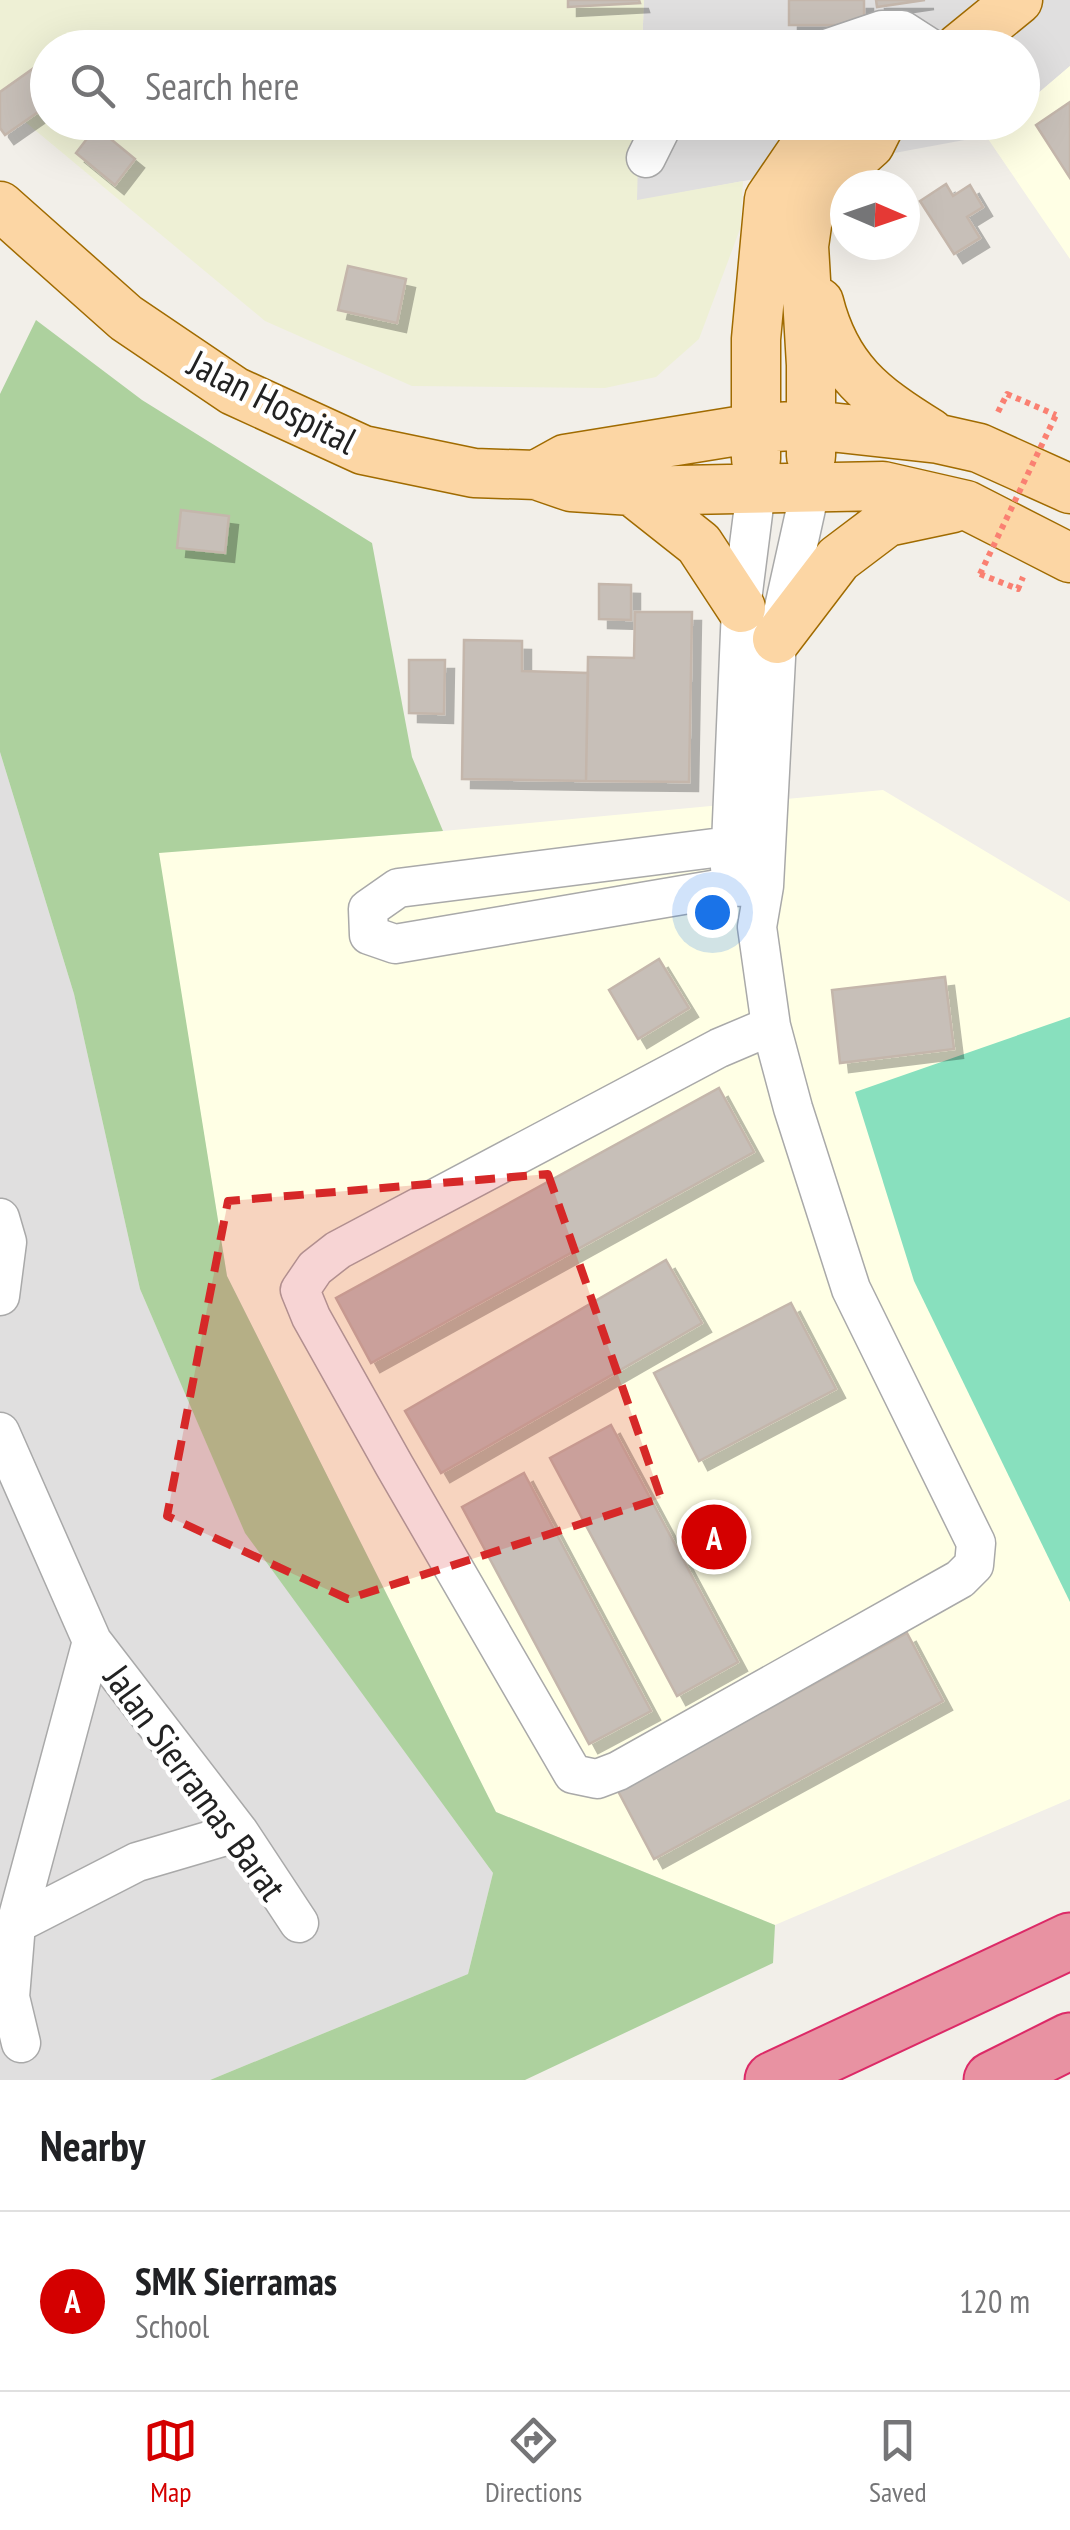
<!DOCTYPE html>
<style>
:root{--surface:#fff;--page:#f6f6f6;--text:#202124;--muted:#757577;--line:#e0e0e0;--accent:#d40000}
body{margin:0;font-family:"PT Sans Narrow",sans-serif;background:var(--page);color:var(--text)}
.compass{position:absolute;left:830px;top:170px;width:90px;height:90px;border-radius:50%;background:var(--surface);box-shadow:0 10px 40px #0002;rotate:92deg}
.you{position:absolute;left:712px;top:912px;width:35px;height:35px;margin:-25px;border:8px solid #fff;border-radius:50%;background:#1a73e8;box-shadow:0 0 0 15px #1a73e833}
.badge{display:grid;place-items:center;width:65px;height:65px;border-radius:50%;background:var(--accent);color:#fff;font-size:32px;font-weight:700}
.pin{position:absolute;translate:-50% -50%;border:5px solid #fff;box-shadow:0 2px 10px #0006}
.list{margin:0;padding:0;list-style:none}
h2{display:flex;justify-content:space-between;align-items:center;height:130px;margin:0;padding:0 40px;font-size:42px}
h2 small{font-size:32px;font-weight:400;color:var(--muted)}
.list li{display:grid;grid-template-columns:65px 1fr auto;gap:30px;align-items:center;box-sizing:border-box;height:180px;padding:0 40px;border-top:2px solid var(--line)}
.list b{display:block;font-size:38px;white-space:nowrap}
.list p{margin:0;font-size:32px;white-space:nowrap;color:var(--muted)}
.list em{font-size:32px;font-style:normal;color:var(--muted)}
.icon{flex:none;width:55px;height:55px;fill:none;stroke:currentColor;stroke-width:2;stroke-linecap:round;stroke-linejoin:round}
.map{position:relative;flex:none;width:1070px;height:2080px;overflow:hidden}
.search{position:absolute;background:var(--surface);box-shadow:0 10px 40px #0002;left:30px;right:30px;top:30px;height:110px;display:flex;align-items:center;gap:25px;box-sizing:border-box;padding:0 35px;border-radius:55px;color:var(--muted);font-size:38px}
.sheet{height:310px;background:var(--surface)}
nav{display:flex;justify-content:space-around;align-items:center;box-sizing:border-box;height:140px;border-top:2px solid var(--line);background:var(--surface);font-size:28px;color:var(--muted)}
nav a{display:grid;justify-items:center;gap:5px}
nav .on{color:var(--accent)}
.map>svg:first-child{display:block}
.residential{fill:#e0dfdf}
.education{fill:#ffffe5}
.farmland{fill:#eef0d5}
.forest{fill:#add19e}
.pitch{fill:#88e0be}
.building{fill:#c7bfb8;stroke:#c4b6ab;stroke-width:2.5;filter:url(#shadow)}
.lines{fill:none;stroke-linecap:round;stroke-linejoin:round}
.minor-casing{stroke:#a9a9a9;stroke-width:41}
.major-casing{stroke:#a06b00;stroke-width:51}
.highway-casing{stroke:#dc2a67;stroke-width:59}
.path{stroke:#fa8072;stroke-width:6;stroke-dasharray:5 5;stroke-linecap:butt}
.minor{stroke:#fff;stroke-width:38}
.major{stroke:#fcd6a4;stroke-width:48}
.highway{stroke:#e892a2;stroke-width:55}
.path-bridge{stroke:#fa8072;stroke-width:6;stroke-dasharray:5 5;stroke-linecap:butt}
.marked{fill:#d62828;fill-opacity:0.2;stroke:#d62828;stroke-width:8;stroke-dasharray:20 12;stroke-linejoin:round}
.labels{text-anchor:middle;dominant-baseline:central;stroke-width:9;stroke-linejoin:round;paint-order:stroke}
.street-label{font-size:38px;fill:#222;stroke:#fff}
</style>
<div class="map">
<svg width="1070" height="2080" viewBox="0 0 1070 2080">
<defs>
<filter id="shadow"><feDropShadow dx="9" dy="9" stdDeviation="0" flood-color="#0004"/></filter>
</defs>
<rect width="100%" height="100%" fill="#f2efe9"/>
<!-- residential -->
<path class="residential" d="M644,0H1070V66L1023,106L1022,48H642Z
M639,123H1002L986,136L636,201Z
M0,752L74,994L140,1289L245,1532L493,1873L468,1974L210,2080H0Z"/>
<!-- education -->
<path class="education" d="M1070,66V259L986,136L1002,123L1022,122L1023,106Z
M883,790L1070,902V1799L775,1925L496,1812L227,1276L158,852L443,831Z"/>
<!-- farmland -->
<path class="farmland" d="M0,0H644L642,47L48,48V122L639,123L637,200L743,181L740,229L699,339L656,377L605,388L412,386L265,321L0,101Z"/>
<!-- forest -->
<path class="forest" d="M36,320L142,400L372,543L412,757L443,831L159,853L227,1276L496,1812L775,1925L773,1963L525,2080H210L468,1974L493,1873L245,1533L140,1289L74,994L0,752V394Z"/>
<!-- pitch -->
<path class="pitch" d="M1070,1017V1602L914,1281L855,1092Z"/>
<!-- building -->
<path class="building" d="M568,0H639L640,3L568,7Z
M789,0H864V25H789Z
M876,0H925L877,7Z
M85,32L96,48H62Z
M48,58V105L5,135L0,128V92Z
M1070,102V178L1036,125Z
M96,127L135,159L115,185L76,153Z
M946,184L953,196L970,185L983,207L967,217L980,238L954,254L920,201Z
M348,266L406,279L397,323L338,310Z
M181,510L229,516L225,553L177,548Z
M599,584L631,585V620L599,619Z
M635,612H692L689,782L586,781L588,657L634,658Z
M464,640L522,641V671L588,673L586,781L462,779Z
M409,660H445L444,714L409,713Z
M659,959L689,1008L638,1039L609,990Z
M945,977L954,1049L840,1063L832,990Z
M719,1088L754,1152L371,1363L336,1298Z
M666,1260L702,1323L441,1473L405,1411Z
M791,1303L836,1389L699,1461L654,1373Z
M611,1425L738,1662L677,1696L550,1458Z
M524,1473L651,1711L589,1744L462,1507Z
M907,1633L943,1701L654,1859L618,1791Z"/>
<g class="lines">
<!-- minor casing -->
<g class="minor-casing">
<path id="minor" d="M829,48L882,30H902L930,48
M646,158L664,122
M730,868L741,608L756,490
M764,886L730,887L395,944L369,935L368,909L398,888L730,846L765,845
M771,1026L719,1048L338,1250L315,1268L300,1290L311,1317L394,1465L573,1774L597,1779L618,1771L960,1579L974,1565L976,1543L851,1289L793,1108L771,1026L757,927L764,886L777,639L811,486
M0,1218L7,1242L0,1296
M0,1432L92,1641L239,1832L299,1923
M16,1924L137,1862L239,1832
M21,2043L10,1997L16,1924L92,1641"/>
</g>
<!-- major casing -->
<g class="major-casing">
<path id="major" d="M959,48L1018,0
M0,206L126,318L234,391L363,450L474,473L536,475L571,487L632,491L883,486L966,505L1070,558
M819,302C836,370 872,397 930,433
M811,456V365L804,246L809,211L832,178L870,144L881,122
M756,459V339L769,199L801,152L834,122
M536,475L565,459L756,428L812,425L939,439L979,448L1070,489
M632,491L699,544L741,608
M777,639L838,559L887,522L953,508"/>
</g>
<!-- highway casing -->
<g class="highway-casing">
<path id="highway" d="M773,2080L1070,1941
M992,2080L1070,2041"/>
</g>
<!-- path -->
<path class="path" d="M998,412L1007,394L1056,415
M980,574L1018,589L1023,577"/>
<!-- minor -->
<use href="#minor" class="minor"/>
<!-- major -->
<use href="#major" class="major"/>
<!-- highway -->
<use href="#highway" class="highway"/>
<!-- path-bridge -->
<path class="path-bridge" d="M980,574L1056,415"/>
</g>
<!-- marked area -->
<path class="marked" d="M548,1174L661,1498L348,1599L167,1516L228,1201Z"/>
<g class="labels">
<!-- street labels -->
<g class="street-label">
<text transform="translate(273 401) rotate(27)">Jalan Hospital</text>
<text transform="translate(196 1782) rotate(54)">Jalan Sierramas Barat</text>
</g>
</g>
</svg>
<svg class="compass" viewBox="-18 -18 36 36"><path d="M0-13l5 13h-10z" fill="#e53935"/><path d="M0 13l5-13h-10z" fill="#757577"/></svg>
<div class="you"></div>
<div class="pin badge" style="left:714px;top:1537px">A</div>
<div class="search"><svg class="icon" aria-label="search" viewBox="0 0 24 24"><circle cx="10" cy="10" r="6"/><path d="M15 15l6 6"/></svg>Search here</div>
</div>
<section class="sheet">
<h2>Nearby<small></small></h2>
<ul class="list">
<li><span class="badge">A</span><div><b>SMK Sierramas</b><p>School</p></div><em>120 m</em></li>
</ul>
</section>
<nav>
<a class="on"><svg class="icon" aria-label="map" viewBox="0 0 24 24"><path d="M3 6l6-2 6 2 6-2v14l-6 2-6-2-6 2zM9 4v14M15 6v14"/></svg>Map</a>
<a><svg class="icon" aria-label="directions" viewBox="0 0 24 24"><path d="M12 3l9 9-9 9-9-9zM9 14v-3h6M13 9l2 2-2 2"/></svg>Directions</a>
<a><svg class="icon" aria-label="saved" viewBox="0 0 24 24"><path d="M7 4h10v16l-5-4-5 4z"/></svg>Saved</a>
</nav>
